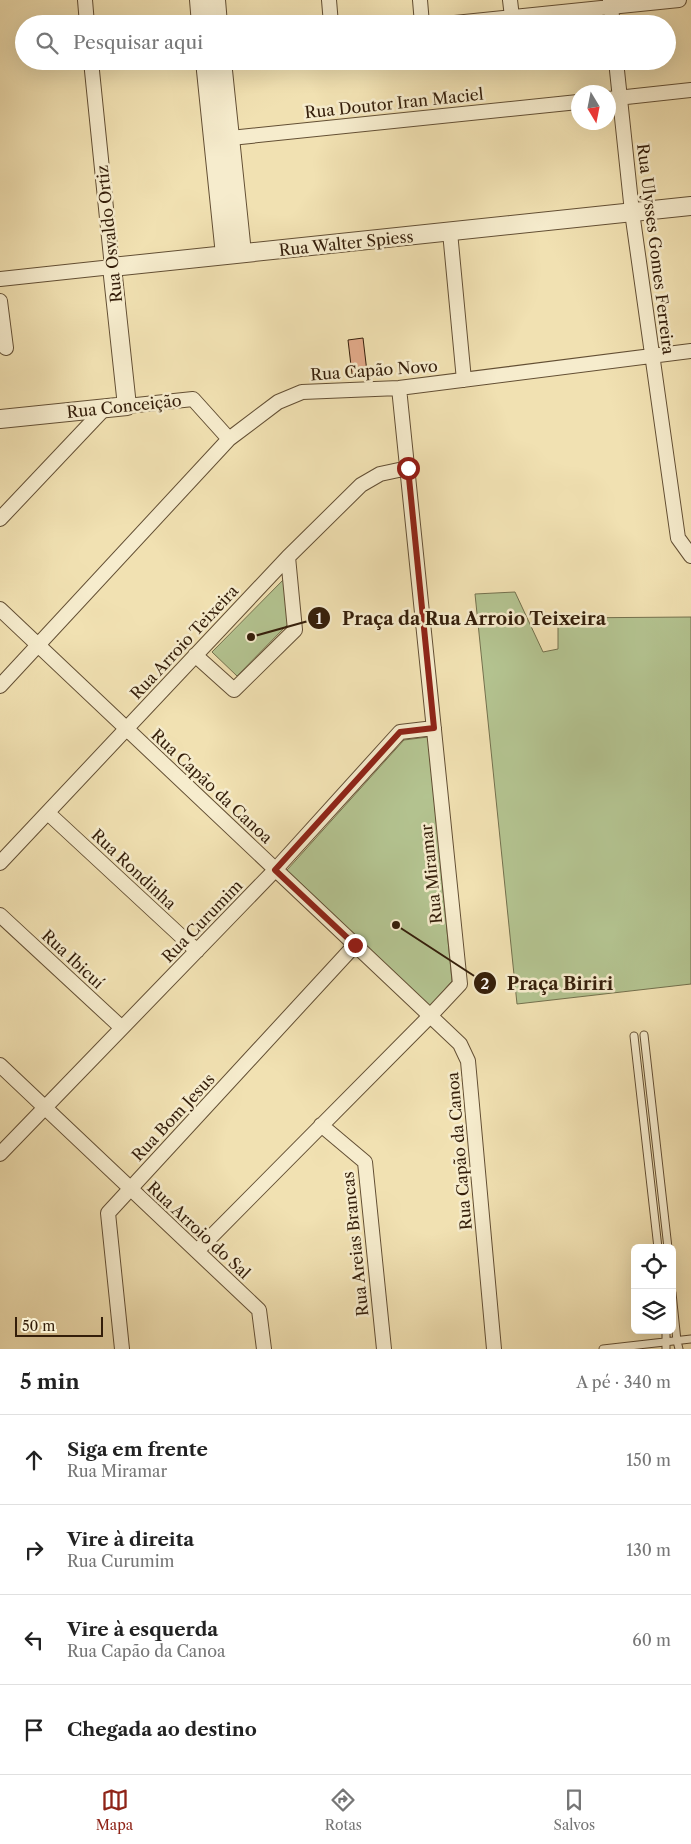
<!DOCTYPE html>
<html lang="pt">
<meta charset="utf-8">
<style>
:root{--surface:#fff;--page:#f2f2f2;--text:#222;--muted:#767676;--line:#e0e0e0;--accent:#8f2418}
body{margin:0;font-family:"Libre Caslon Text",serif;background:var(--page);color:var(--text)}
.controls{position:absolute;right:15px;bottom:15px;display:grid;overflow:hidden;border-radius:8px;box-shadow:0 5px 20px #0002}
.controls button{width:45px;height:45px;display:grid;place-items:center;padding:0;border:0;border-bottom:1px solid var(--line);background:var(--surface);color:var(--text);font:25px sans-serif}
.compass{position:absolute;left:571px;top:85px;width:45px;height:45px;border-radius:50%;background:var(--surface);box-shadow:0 5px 20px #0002;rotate:170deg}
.scale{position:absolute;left:15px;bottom:12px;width:88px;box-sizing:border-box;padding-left:5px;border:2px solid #341e0a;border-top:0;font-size:14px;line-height:18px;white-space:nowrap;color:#341e0a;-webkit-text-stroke:4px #f6eccd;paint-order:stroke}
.stop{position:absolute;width:15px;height:15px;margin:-11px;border:4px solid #8f2418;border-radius:50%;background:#fff}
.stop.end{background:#8f2418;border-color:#fff;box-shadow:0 1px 5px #0008}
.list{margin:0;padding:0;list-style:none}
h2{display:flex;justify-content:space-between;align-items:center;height:65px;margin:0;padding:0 20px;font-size:21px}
h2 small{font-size:16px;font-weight:400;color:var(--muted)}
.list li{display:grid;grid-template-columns:32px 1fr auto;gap:15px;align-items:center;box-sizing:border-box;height:90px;padding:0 20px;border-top:1px solid var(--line)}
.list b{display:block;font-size:19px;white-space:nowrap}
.list p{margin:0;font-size:16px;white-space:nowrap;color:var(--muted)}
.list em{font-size:16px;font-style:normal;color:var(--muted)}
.icon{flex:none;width:28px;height:28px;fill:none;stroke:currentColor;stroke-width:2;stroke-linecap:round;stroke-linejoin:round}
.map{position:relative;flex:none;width:691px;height:1349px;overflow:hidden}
.search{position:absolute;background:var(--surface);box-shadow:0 5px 20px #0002;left:15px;right:15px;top:15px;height:55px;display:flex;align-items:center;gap:12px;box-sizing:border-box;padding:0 18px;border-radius:28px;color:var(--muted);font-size:19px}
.sheet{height:425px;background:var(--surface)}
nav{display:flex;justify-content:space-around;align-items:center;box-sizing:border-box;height:70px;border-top:1px solid var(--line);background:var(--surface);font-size:14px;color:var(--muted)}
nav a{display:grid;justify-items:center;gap:2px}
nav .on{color:var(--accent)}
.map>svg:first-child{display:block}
.green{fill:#b4c491;stroke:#74714e}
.building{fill:#e2aa8a;stroke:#341e0a}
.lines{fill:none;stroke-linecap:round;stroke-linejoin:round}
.service-casing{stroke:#634f34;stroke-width:9}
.minor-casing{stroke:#634f34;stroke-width:16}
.tertiary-casing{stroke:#634f34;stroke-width:20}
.service{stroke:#f6eccd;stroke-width:7}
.minor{stroke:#f6eccd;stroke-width:14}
.tertiary{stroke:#f6eccd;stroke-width:18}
.route{stroke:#8f2418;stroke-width:6}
.labels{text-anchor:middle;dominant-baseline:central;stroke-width:5;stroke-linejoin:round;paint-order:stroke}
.street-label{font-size:16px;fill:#341e0a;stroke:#f6eccd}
.leader{fill:none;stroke:#341e0a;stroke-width:2}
.callout-dot{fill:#341e0a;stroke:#f6eccd;stroke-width:2}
.mark-label{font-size:15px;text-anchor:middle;font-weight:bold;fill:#fff}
.callout-label{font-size:18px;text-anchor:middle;font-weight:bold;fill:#341e0a;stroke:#f6eccd;stroke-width:5;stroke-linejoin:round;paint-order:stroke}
</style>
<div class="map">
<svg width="691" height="1349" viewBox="0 0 691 1349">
<rect width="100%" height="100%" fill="#f1e1b2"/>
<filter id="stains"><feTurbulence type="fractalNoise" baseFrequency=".004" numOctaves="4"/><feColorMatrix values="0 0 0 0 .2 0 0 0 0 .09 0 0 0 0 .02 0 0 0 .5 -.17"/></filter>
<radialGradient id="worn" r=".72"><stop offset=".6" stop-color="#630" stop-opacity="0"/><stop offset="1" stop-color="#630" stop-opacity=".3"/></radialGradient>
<!-- green -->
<path class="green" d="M285,578L290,622L237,676L212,652Z
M515,592L543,652L558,649V618L691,617V984L517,1004L475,594Z
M428,737L452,981L430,1006L287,870L404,740Z"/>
<!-- building -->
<path class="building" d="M363,338L367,372L352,374L348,340Z"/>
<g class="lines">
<!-- service casing -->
<g class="service-casing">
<path id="service" d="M644,1035L668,1248
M634,1036L658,1248
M672,1293L677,1341L679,1349
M666,1330V1349
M603,1349L691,1339"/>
</g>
<!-- minor casing -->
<g class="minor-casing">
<path id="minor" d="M85,0L87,24
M329,0L331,24
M420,0L422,24
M510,0L512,17
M610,0L613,24
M445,24L679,0
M616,61L632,212L678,538L691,556
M608,99L691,90
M221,139L578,102
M450,232L464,380
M0,279L112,267L91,61
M0,301L6,348
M127,406L193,399L229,439
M0,519L105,408
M0,609L460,1044L468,1061L494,1349
M195,655L234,690L295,630L288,557
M0,686L229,439L278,402L302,392L399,388L691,351
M48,813L197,951
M0,863L288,557L361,485L380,474L408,468
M0,915L122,1028
M0,1065L259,1310L264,1349
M321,1125L365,1162L384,1349
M0,1154L275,870L400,732L434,728
M197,1251L430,1016L460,984L399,388
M122,1349L108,1213L355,945"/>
</g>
<!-- tertiary casing -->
<g class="tertiary-casing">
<path id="tertiary" d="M199,0L201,24
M216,0L218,24
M205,61L225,255
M222,61L242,253
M0,419L127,406L112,267L691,206"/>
</g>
<!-- service -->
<use href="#service" class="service"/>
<!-- minor -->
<use href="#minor" class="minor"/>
<!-- tertiary -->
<use href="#tertiary" class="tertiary"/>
</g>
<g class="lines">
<!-- route -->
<path class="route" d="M355,945L275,870L400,732L434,728L408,468"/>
</g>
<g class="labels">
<!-- street labels -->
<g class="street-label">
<text transform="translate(394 103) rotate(-6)">Rua Doutor Iran Maciel</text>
<text transform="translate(109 234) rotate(-96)">Rua Osvaldo Ortiz</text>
<text transform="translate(346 243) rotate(-6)">Rua Walter Spiess</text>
<text transform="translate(656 249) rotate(83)">Rua Ulysses Gomes Ferreira</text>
<text transform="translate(374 370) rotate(-4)">Rua Capão Novo</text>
<text transform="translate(124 406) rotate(-6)">Rua Conceição</text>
<text transform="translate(184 642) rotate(-47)">Rua Arroio Teixeira</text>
<text transform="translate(212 786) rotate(43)">Rua Capão da Canoa</text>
<text transform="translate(134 869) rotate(43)">Rua Rondinha</text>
<text transform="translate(431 874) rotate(-96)">Rua Miramar</text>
<text transform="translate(202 921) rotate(-46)">Rua Curumim</text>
<text transform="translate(73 959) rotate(43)">Rua Ibicuí</text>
<text transform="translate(173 1117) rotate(-47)">Rua Bom Jesus</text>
<text transform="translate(459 1151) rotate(-95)">Rua Capão da Canoa</text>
<text transform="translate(199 1230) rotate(43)">Rua Arroio do Sal</text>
<text transform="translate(355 1244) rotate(-96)">Rua Areias Brancas</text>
</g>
</g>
<!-- callouts -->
<path class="leader" d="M251 637L319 618M396 925L485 983"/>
<g class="callout-dot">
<circle cx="251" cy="637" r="5"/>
<circle cx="396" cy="925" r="5"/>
<circle cx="319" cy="618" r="12"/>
<circle cx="485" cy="983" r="12"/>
</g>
<g class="mark-label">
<text x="319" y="624">1</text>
<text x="485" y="989">2</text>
</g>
<g class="callout-label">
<text x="474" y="625">Praça da Rua Arroio Teixeira</text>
<text x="560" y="990">Praça Biriri</text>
</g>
<rect width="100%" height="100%" filter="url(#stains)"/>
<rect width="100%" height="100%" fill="url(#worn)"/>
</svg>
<div class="controls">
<button><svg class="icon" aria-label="locate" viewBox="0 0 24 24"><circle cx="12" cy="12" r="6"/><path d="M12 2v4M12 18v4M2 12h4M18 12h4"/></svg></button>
<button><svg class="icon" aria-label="layers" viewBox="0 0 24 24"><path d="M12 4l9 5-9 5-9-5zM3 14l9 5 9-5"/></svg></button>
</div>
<svg class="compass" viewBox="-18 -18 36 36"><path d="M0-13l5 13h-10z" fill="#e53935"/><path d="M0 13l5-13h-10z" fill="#767676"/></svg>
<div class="scale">50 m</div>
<div class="stop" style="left:408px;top:468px"></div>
<div class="stop end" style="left:355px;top:945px"></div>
<div class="search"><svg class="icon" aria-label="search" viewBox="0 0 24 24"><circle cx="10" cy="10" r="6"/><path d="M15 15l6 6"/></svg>Pesquisar aqui</div>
</div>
<section class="sheet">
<h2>5 min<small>A pé · 340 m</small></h2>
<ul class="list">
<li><svg class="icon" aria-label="ahead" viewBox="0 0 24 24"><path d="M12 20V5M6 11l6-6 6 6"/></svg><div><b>Siga em frente</b><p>Rua Miramar</p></div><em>150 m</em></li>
<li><svg class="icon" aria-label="right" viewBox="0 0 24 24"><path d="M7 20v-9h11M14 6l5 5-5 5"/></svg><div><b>Vire à direita</b><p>Rua Curumim</p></div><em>130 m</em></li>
<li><svg class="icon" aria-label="left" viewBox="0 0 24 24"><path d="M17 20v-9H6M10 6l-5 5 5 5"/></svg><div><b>Vire à esquerda</b><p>Rua Capão da Canoa</p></div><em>60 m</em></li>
<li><svg class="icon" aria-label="arrive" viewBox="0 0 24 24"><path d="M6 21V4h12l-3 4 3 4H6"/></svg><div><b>Chegada ao destino</b></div></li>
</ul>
</section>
<nav>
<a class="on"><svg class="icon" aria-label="map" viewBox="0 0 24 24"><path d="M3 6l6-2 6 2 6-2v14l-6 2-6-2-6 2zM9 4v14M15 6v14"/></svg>Mapa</a>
<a><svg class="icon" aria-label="directions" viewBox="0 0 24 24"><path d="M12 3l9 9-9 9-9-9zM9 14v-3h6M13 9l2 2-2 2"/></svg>Rotas</a>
<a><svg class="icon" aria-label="saved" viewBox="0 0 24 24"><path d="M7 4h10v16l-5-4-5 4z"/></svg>Salvos</a>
</nav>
